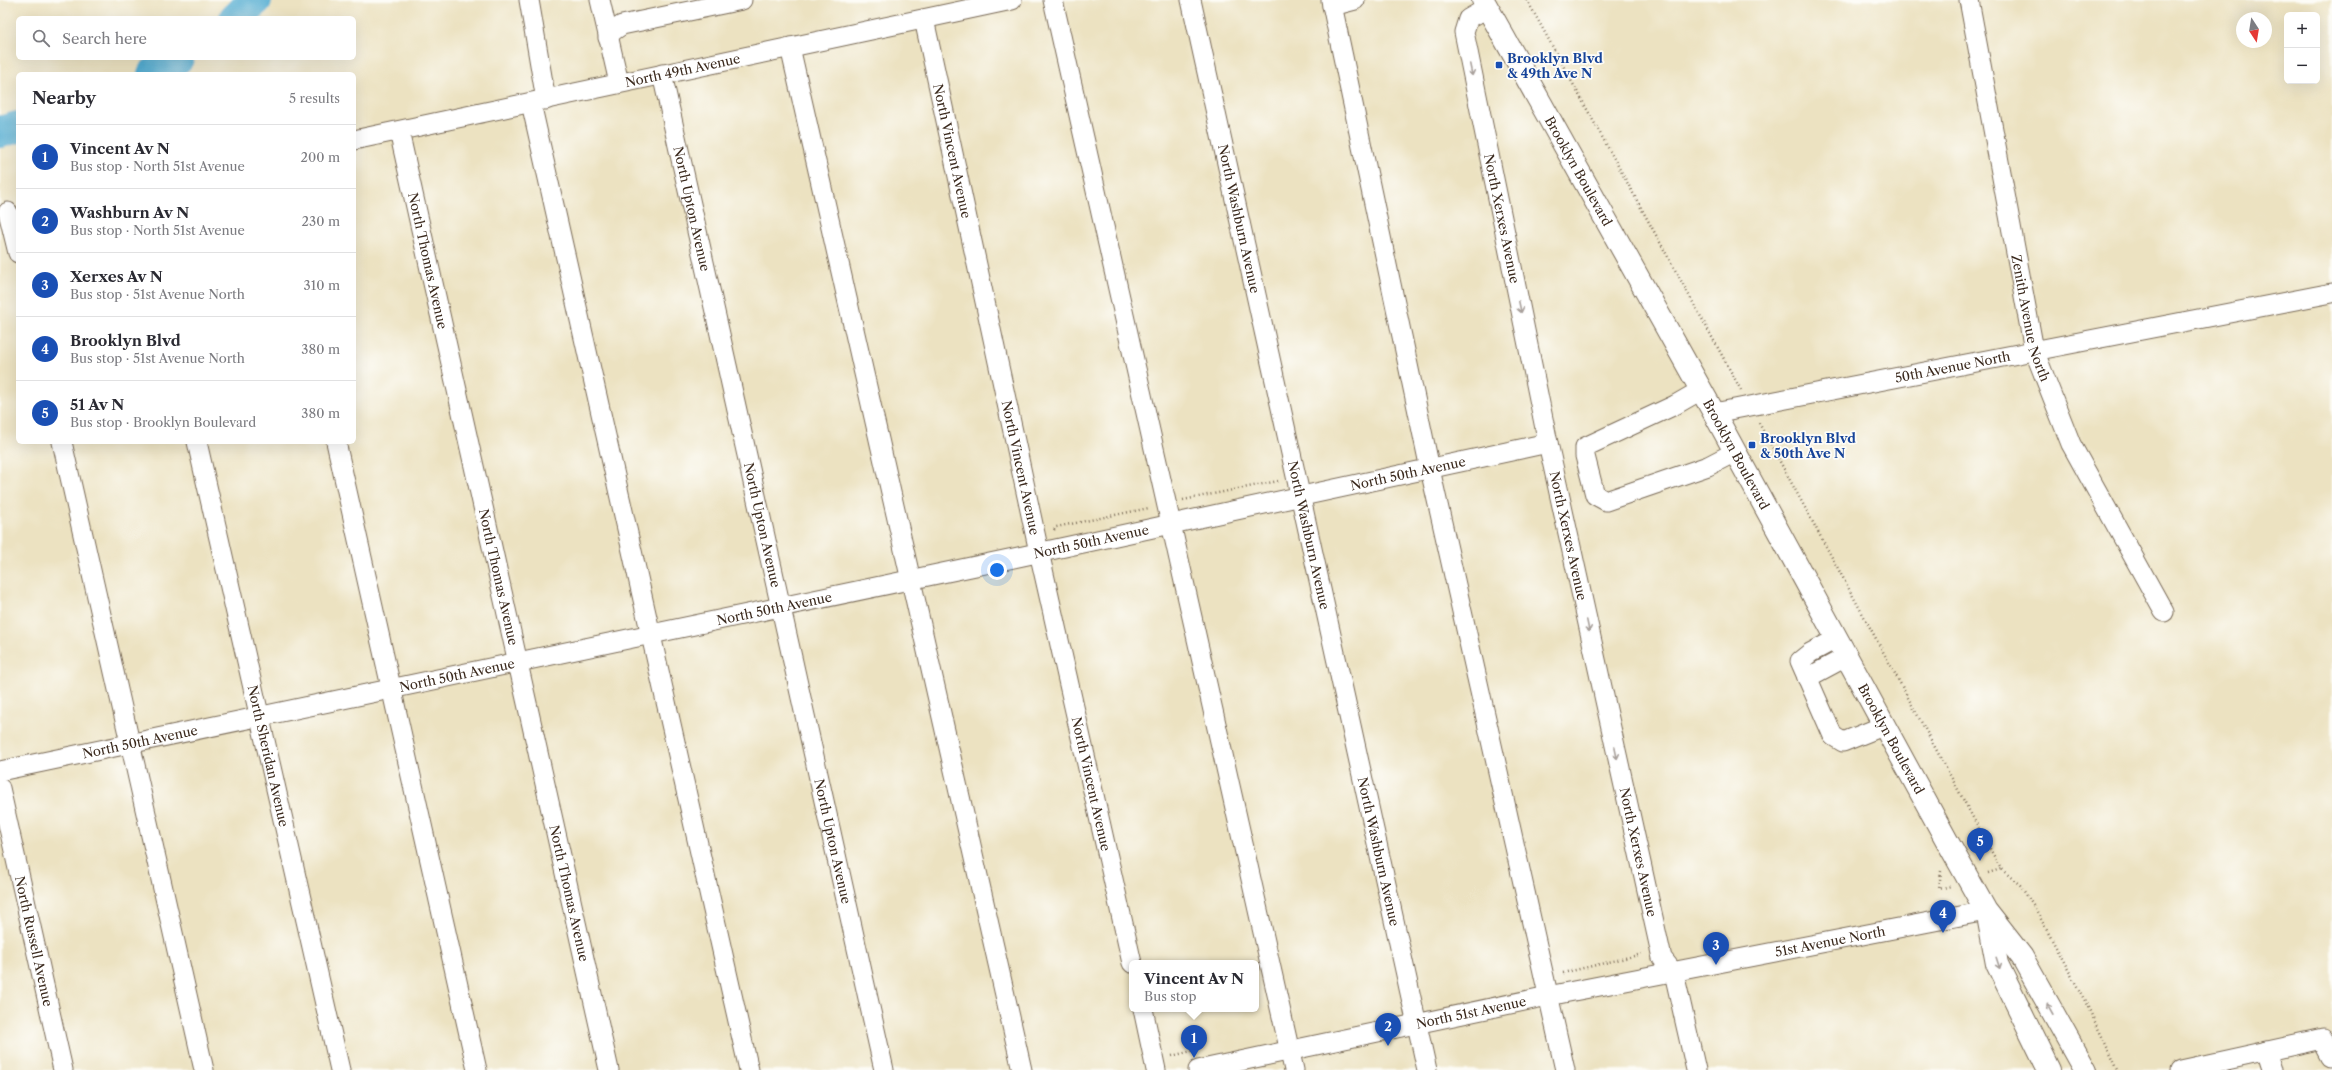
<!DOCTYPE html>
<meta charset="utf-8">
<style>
:root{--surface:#fff;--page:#f7f7f7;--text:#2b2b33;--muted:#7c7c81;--line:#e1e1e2;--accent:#b45309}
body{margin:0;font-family:"Libre Caslon Text",serif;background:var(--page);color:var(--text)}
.controls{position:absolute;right:12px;top:12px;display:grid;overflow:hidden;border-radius:6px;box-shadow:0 4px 16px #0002}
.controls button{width:36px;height:36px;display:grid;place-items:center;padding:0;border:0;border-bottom:1px solid var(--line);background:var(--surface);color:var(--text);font:20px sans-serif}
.compass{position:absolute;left:2236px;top:12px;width:36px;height:36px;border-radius:50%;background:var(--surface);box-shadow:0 4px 16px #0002;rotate:168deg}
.you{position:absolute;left:997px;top:570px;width:14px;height:14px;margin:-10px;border:3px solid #fff;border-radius:50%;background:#1a73e8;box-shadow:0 0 0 6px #1a73e833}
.badge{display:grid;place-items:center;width:26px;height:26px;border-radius:50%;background:var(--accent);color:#fff;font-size:13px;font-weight:700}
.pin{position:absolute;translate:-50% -33px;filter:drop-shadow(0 1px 2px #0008)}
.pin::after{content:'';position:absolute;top:21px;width:14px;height:12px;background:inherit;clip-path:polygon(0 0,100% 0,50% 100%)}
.popup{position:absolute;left:1129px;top:960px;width:130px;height:52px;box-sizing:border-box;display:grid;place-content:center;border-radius:6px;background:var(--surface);filter:drop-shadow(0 1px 3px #0005);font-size:13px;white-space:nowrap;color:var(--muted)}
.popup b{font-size:15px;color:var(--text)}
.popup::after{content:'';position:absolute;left:50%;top:100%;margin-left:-8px;border:8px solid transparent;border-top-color:var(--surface)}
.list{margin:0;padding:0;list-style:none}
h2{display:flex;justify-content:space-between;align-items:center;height:52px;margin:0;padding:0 16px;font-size:17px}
h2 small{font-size:13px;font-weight:400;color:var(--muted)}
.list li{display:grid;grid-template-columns:26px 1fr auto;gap:12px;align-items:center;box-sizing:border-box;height:64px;padding:0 16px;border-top:1px solid var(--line)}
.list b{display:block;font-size:15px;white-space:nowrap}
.list p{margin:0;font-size:13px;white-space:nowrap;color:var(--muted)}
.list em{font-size:13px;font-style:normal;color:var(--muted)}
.icon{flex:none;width:22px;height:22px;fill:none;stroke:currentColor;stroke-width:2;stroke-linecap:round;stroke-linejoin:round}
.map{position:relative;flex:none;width:2332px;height:1070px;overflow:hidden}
.search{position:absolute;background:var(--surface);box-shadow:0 4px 16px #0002;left:16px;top:16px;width:340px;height:44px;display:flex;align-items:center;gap:10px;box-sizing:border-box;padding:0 14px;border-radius:6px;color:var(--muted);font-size:15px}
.panel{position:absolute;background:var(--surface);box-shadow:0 4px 16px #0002;left:16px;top:72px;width:340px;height:372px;border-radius:6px}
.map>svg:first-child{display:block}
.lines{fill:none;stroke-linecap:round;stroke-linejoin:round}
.river{stroke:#55add2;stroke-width:32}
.minor-casing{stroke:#796a57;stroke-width:21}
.major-casing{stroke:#796a57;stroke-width:24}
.path{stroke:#796a57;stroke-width:2.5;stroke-dasharray:1 3;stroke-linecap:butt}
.minor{stroke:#fff;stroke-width:19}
.major{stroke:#fff;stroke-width:22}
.oneway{stroke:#a79f9a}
.transit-dot{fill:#1a4fb4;stroke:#fdfcf7;stroke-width:1.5}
.labels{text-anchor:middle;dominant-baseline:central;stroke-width:3.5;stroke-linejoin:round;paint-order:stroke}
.transit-label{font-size:13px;font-weight:bold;fill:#164399;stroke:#fdfcf7;text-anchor:start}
.street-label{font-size:13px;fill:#3b2a1e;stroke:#fdfcf7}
</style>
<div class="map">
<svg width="2332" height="1070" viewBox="0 0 2332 1070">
<rect width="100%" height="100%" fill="#fdfcf7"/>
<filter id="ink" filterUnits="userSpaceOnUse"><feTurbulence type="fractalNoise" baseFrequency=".025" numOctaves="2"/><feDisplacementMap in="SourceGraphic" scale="8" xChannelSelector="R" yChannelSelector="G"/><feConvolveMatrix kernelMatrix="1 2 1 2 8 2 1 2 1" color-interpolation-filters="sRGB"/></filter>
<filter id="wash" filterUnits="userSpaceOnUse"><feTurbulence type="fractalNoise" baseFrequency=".012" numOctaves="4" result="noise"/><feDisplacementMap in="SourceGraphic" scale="16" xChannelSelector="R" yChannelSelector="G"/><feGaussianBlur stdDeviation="0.9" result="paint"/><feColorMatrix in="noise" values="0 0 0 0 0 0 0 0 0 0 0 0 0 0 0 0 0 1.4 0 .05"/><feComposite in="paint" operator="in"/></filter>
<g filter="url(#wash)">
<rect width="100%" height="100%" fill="#ece2c1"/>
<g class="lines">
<!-- river -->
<path class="river" d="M235,18L256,0
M153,74L178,58
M0,132L18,127"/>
</g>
</g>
<g filter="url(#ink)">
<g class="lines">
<!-- minor casing -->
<g class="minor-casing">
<g id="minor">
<path d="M529,0L546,100"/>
<path d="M600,0L619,83"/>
<path d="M1053,0L1294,1070"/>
<path id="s1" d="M1191,0L1427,1070"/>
<path d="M1331,0L1430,469L1565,1070"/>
<path id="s2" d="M1969,0L2034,350L2071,444L2164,612"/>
<path d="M1332,6L1355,0"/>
<path id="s3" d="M1487,8L1468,19L1464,32L1548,443L1662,958L1674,973L1696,1070"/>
<path id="s4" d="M924,19L1039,552L1132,963"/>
<path d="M608,38L613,31L622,25L742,0"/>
<path d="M790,47L1022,1070"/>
<path id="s5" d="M662,74L884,1070"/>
<path d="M531,103L749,1070"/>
<path id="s6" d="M399,131L609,1070"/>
<path id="s7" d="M354,140L1012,0"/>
<path d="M8,212L18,253"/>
<path d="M1701,390L1675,405L1585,447V456L1595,495L1606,501L1708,466L1735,452"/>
<path id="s8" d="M1714,413L2332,293"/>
<path d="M62,442L204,1070"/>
<path id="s9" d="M197,442L340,1070"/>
<path d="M336,442L477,1070"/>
<path d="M1836,639L1810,653L1800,661L1833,736L1843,742L1883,726"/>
<path d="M1807,678L1846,657"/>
<path id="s10" d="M0,771L1023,556L1548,443"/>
<path id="s11" d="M0,788L63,1070"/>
<path d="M1143,1009L1156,1070"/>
<path d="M2266,1051L2272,1070"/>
<path id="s12" d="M1198,1070L1548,996L1986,911"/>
<path d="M2181,1070L2323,1039L2332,1056"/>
</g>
</g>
<!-- major casing -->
<g class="major-casing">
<g id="major">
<path id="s13" d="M1483,0L1714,413L1946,839L1986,911L2022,957L2085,1070"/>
<path d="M1988,916L1997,964L2049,1070"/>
</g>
</g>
<!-- path -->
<path class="path" d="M1527,0L1741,390
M1759,423L2001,869L2020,885L2036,910L2085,1001L2118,1070
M1183,500L1278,481
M1054,530L1056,527L1149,508
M1941,871L1939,889L1951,886
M1988,873L2001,869
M1563,973L1642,954
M1172,1056L1196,1050"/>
<!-- minor -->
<use href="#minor" class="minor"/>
<!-- major -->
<use href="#major" class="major"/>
</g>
<!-- one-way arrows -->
<defs><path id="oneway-shaft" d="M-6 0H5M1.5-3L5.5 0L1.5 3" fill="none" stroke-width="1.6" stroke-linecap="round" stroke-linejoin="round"/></defs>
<g class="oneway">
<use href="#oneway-shaft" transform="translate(1471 70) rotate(78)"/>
<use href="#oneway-shaft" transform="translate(1520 307) rotate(78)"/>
<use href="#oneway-shaft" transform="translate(1588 626) rotate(78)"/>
<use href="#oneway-shaft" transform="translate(1616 753) rotate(78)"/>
<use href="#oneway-shaft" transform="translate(1998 963) rotate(72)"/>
<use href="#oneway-shaft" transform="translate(2050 1009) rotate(-119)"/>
</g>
</g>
<!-- markers -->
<g class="transit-dot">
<rect x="1495" y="61" width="8" height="8" rx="2"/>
<rect x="1748" y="441" width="8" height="8" rx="2"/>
</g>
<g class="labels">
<!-- transit labels -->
<g class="transit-label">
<text x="1507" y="58">Brooklyn Blvd<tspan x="1507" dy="15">&amp; 49th Ave N</tspan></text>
<text x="1760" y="438">Brooklyn Blvd<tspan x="1760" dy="15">&amp; 50th Ave N</tspan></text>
</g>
<!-- street labels -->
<g class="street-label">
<text stroke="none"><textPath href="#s7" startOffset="336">North 49th Avenue</textPath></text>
<text stroke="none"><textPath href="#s4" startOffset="135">North Vincent Avenue</textPath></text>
<text stroke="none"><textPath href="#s13" startOffset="196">Brooklyn Boulevard</textPath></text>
<text stroke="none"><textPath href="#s5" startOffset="138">North Upton Avenue</textPath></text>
<text stroke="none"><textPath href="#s1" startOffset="224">North Washburn Avenue</textPath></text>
<text stroke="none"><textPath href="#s3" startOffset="226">North Xerxes Avenue</textPath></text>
<text stroke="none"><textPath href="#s6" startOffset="133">North Thomas Avenue</textPath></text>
<text stroke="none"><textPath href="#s2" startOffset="324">Zenith Avenue North</textPath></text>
<text stroke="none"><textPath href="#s8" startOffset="243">50th Avenue North</textPath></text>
<text stroke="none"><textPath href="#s13" startOffset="520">Brooklyn Boulevard</textPath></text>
<text stroke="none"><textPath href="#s4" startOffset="459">North Vincent Avenue</textPath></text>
<text stroke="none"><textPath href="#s10" startOffset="1439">North 50th Avenue</textPath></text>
<text stroke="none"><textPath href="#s5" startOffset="462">North Upton Avenue</textPath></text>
<text stroke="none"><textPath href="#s1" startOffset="548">North Washburn Avenue</textPath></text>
<text stroke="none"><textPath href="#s3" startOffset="550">North Xerxes Avenue</textPath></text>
<text stroke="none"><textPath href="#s10" startOffset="1115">North 50th Avenue</textPath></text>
<text stroke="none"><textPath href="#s6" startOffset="457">North Thomas Avenue</textPath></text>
<text stroke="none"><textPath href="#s10" startOffset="791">North 50th Avenue</textPath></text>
<text stroke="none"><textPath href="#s10" startOffset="467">North 50th Avenue</textPath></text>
<text stroke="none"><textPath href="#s13" startOffset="844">Brooklyn Boulevard</textPath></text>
<text stroke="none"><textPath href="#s10" startOffset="143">North 50th Avenue</textPath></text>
<text stroke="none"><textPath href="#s9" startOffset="322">North Sheridan Avenue</textPath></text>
<text stroke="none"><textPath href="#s4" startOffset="783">North Vincent Avenue</textPath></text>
<text stroke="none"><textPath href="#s5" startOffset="786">North Upton Avenue</textPath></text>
<text stroke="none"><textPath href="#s1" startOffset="872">North Washburn Avenue</textPath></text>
<text stroke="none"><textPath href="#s3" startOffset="874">North Xerxes Avenue</textPath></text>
<text stroke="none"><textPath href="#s6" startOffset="781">North Thomas Avenue</textPath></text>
<text stroke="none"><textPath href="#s11" startOffset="157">North Russell Avenue</textPath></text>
<text stroke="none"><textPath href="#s12" startOffset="645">51st Avenue North</textPath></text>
<text stroke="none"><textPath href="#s12" startOffset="279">North 51st Avenue</textPath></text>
</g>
</g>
</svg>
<div class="controls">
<button>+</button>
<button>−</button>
</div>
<svg class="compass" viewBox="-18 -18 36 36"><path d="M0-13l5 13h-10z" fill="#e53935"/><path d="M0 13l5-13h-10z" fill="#7c7c81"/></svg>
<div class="you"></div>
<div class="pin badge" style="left:1194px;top:1058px;background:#1a4fb4">1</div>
<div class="popup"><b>Vincent Av N</b>Bus stop</div>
<div class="pin badge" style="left:1388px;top:1046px;background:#1a4fb4">2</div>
<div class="pin badge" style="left:1716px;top:965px;background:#1a4fb4">3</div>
<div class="pin badge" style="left:1943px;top:933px;background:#1a4fb4">4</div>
<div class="pin badge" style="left:1980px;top:861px;background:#1a4fb4">5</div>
<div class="search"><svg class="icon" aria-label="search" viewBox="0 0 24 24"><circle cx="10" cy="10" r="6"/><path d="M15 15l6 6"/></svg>Search here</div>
<section class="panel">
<h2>Nearby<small>5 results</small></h2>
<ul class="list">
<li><span class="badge" style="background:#1a4fb4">1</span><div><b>Vincent Av N</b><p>Bus stop · North 51st Avenue</p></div><em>200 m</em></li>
<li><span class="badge" style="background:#1a4fb4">2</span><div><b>Washburn Av N</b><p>Bus stop · North 51st Avenue</p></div><em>230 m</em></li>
<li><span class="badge" style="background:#1a4fb4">3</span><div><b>Xerxes Av N</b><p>Bus stop · 51st Avenue North</p></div><em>310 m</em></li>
<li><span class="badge" style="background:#1a4fb4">4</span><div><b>Brooklyn Blvd</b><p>Bus stop · 51st Avenue North</p></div><em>380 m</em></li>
<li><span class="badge" style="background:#1a4fb4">5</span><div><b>51 Av N</b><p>Bus stop · Brooklyn Boulevard</p></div><em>380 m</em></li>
</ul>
</section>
</div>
